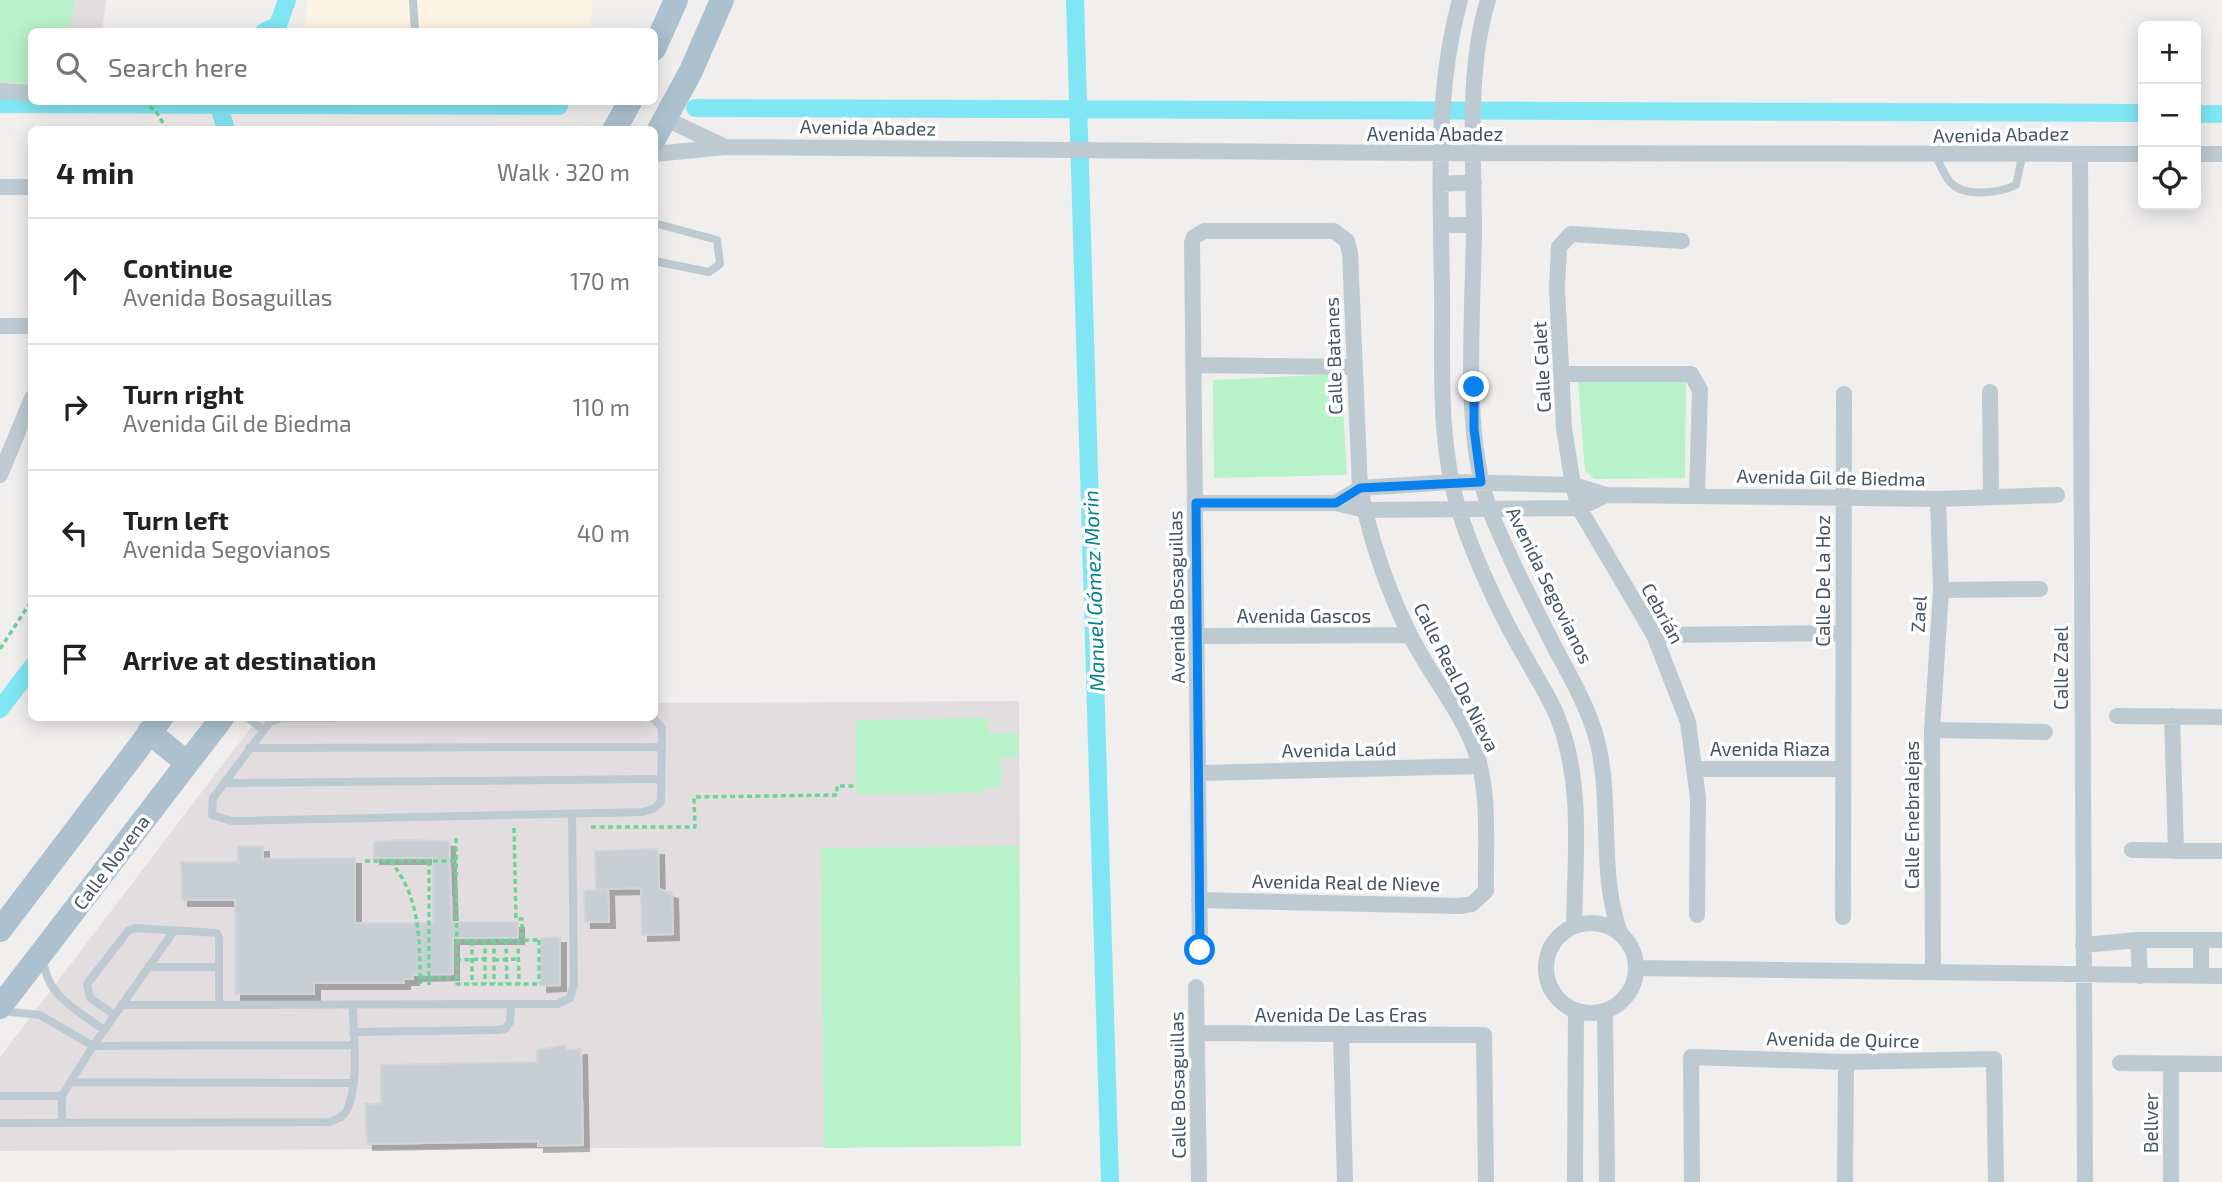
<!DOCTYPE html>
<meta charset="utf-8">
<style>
:root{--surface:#fff;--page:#f6f6f6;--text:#222;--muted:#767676;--line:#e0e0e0}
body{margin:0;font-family:"Exo 2",sans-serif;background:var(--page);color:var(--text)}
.controls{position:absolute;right:21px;top:21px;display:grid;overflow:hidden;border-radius:10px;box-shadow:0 4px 18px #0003}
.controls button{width:63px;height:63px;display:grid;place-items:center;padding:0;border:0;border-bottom:2px solid var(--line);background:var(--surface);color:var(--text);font:35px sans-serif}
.stop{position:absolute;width:21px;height:21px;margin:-16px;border:5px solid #0a82ee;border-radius:50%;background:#fff}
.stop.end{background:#0a82ee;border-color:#fff;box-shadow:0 2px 7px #0008}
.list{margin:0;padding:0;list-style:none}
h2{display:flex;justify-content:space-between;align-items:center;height:91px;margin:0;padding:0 28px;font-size:30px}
h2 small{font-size:23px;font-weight:400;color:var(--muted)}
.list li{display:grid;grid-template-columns:46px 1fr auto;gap:21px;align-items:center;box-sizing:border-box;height:126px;padding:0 28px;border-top:2px solid var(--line)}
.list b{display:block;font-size:26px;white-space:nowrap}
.list p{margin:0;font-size:23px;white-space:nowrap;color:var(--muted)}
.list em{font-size:23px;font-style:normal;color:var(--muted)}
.icon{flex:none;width:38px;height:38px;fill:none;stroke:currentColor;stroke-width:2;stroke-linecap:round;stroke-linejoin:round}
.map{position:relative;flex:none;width:2222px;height:1182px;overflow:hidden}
.search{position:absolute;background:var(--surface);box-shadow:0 4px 18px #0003;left:28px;top:28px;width:630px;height:77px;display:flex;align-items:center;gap:18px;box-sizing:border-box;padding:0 24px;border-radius:10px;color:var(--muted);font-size:26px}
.panel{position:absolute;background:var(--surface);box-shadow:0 4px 18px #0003;left:28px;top:126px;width:630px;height:595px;border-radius:10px}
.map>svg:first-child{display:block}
.commercial{fill:#fdf4e5}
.education{fill:#e2dee0}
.green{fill:#b8f2c9}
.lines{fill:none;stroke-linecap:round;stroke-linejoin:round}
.canal{stroke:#81e6f3;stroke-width:18}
.building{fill:#c9ced3;stroke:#d1d5da;stroke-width:2;filter:url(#shadow)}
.path{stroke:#6dd398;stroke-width:3.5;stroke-dasharray:5 3.5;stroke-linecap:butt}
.service{stroke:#bdcad1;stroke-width:8}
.minor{stroke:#bdcad1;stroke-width:16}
.primary{stroke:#abc1cf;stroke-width:24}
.route{stroke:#0a82ee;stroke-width:9}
.labels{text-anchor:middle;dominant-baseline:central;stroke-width:7;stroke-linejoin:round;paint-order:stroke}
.street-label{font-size:19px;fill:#44535d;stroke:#fff}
.water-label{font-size:21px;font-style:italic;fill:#038293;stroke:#fff}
</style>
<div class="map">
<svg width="2222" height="1182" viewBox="0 0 2222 1182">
<defs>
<filter id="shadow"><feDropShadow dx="6" dy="6" stdDeviation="0" flood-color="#0004"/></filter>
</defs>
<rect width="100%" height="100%" fill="#f1eeee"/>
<!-- commercial -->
<path class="commercial" d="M308,0H592L591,31L303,32Z"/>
<!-- education -->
<path class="education" d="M0,0H106L102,31L32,32L31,89L0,86Z
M1019,701L1021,1146L0,1151V1057L258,718H654L655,703Z"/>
<!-- green -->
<path class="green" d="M0,0H74L70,31L32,32L31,85L0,81Z
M1341,374L1347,475L1214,478L1213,380Z
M1686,378L1685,478L1594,479L1585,471L1578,381Z
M987,718L988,733H1018V757H1001V787H984V793L856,794V720Z
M1019,846L1021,1146L824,1148L821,848Z"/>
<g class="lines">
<!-- canal -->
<path class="canal" d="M1075,0L1110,1182
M264,32L278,25L287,0
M218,102L226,130
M0,104L559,106
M695,108L2143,113
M2196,114H2222
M0,709L32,667"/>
</g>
<!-- building -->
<path class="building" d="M398,840L449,841L452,922H518V938H453V974L413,975V979H404V983H314V994H235V900H182L181,862H238V846H263V859L355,858V923H433V858H374V842Z
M658,849L659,889L672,893L673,934L642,935L641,888L596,889L595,851Z
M608,890L609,922H585L584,891Z
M560,937V985L541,986V938Z
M566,1045V1050L581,1049L583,1145L538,1146V1141L367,1144L365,1104H381V1065L537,1062V1050Z"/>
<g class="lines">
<!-- path -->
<path class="path" d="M142,102L156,111L167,130
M0,649L32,600
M591,827H695L694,797L837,795V786H856
M514,828L516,919H522V940
M456,838L457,984H541
M365,861H456
M390,861C420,895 420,940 420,984
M429,861V985
M485,940V984
M494,940V984
M506,940L507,984
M518,940L519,984
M539,940V983
M456,941L541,940
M472,941V984
M456,960L485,959
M494,960L518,959
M420,977L456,978"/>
<!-- service -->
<path class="service" d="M413,0L415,32
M1936,156C1940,164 1944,175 1950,182C1964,198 1999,193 2016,185L2022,157
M654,223L717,240L720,264L709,272L654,261
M248,718L263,730
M334,718H282L270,722L213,798L212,815L232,821L643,812L655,808L661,801L662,728L653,718
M249,748L662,747
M224,783L661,779
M43,959C47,997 76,1009 104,1030
M148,967H219
M122,1005L557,1004L570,998L574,985L572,814
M1,1011L40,1015L93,1046L353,1045
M115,1015L90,998L87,984L128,931L135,928L217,933L219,938V1005
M353,1032L497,1030L505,1029L510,1022L511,1005
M71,1082L353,1083
M0,1096H62
M0,1123L329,1122C336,1119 343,1118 347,1110C360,1081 353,1036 353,1005
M62,1123V1096L93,1046L174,931"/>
<!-- minor -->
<path class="minor" d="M1460,0C1434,94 1441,193 1442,290C1443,363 1437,439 1459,511C1474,558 1502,618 1527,660C1537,679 1549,696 1557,716C1584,782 1575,857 1574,926
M1488,0C1466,70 1474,159 1474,232C1473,313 1462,436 1490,510C1508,558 1533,603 1555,648C1571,678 1588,707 1597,740C1613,803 1598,871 1620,933
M0,91L32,93
M666,119L723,146
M654,154L726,147C1198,152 1671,156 2143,154
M2196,154H2222
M2080,155L2085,1182
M1441,184L1474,182
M0,187H32
M1442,225H1474
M1682,241L1571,234L1559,247L1557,288L1564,428L1573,485L1579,508L1654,635L1688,722L1698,798L1697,915
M0,326H32
M1194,365L1354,367
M1563,374H1691L1700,390L1697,496
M1990,392L1991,496
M0,475L32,398
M1196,503H1336L1365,510L1579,508L1606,495
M1336,503L1360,488L1452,482L1573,485L1606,495L1938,499L2057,495
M1941,590L2040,589
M1654,635L1843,633
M1197,636L1410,635
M2117,716L2222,717
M2172,716L2176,851
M1932,730L2045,732
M1697,769H1843
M1200,773L1479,766
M2132,850L2222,851
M1199,900L1460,906L1472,904L1486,891C1485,844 1491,791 1474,747C1458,707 1429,673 1410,635C1387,589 1370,538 1360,488L1350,253L1347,241L1334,231H1204L1194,237L1192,243L1200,950
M1843,917L1844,394
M1546 968a45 45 0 1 1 90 0a45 45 0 1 1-90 0Z
M2138,940L2140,976
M2201,941V976
M2083,945L2138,940H2222
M1637,968L2222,976
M1933,971L1932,730L1941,590L1938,499
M1196,987L1199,1182
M1605,1012L1607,1182
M1197,1033L1484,1035L1486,1182
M1341,1035L1345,1182
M2120,1063L2222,1064
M1575,1182L1576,1011
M1692,1182L1691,1057L1846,1062L1994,1059L1996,1182
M1845,1182L1846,1062
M2171,1182V1064"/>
<!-- primary -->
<path class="primary" d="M654,49L676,0
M614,130L630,102
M654,139L691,71L722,0
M149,732L187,763
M0,930L161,718
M0,1007L222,718"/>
</g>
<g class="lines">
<!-- route -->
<path class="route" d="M1200,950L1196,503H1336L1360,488L1481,482L1474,429V387"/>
</g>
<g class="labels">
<!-- street labels -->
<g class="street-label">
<text transform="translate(868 127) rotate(1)">Avenida Abadez</text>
<text x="1435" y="133">Avenida Abadez</text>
<text transform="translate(2001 134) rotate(-1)">Avenida Abadez</text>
<text transform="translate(1333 356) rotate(-92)">Calle Batanes</text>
<text transform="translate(1541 367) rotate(-93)">Calle Calet</text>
<text transform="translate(1831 477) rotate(1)">Avenida Gil de Biedma</text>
<text transform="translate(1822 581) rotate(-90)">Calle De La Hoz</text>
<text transform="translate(1550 585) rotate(64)">Avenida Segovianos</text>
<text transform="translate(1176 597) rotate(-91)">Avenida Bosaguillas</text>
<text transform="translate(1663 613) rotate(61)">Cebrián</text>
<text transform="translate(1918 614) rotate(-87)">Zael</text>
<text x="1304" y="615">Avenida Gascos</text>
<text transform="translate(2060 668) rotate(-90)">Calle Zael</text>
<text transform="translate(1457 677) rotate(63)">Calle Real De Nieva</text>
<text x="1770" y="748">Avenida Riaza</text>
<text transform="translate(1339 749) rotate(-1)">Avenida Laúd</text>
<text transform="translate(1911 815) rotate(-90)">Calle Enebralejas</text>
<text transform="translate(111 862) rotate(-53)">Calle Novena</text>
<text transform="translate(1346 882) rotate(1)">Avenida Real de Nieve</text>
<text x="1341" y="1014">Avenida De Las Eras</text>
<text transform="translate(1843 1039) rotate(1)">Avenida de Quirce</text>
<text transform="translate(1177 1085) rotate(-91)">Calle Bosaguillas</text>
<text transform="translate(2150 1123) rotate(-90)">Bellver</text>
</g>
<!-- water labels -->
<g class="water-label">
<text transform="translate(1093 591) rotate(-92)">Manuel Gómez Morin</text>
</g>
</g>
</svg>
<div class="controls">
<button>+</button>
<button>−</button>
<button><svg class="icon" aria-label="locate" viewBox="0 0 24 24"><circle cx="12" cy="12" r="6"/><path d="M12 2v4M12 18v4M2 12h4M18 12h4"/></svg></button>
</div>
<div class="stop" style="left:1200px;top:950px"></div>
<div class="stop end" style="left:1474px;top:387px"></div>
<div class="search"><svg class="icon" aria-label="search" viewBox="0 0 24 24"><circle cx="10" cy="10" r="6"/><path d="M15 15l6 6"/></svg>Search here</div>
<section class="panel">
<h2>4 min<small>Walk · 320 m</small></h2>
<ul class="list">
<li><svg class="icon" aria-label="ahead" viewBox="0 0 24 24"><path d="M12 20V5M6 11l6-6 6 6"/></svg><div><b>Continue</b><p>Avenida Bosaguillas</p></div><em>170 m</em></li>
<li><svg class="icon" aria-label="right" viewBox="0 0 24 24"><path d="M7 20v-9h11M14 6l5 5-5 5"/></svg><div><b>Turn right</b><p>Avenida Gil de Biedma</p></div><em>110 m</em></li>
<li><svg class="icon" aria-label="left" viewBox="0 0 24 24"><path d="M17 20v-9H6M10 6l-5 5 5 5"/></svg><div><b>Turn left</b><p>Avenida Segovianos</p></div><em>40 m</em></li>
<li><svg class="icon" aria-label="arrive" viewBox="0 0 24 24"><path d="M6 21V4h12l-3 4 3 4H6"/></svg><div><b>Arrive at destination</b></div></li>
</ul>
</section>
</div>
